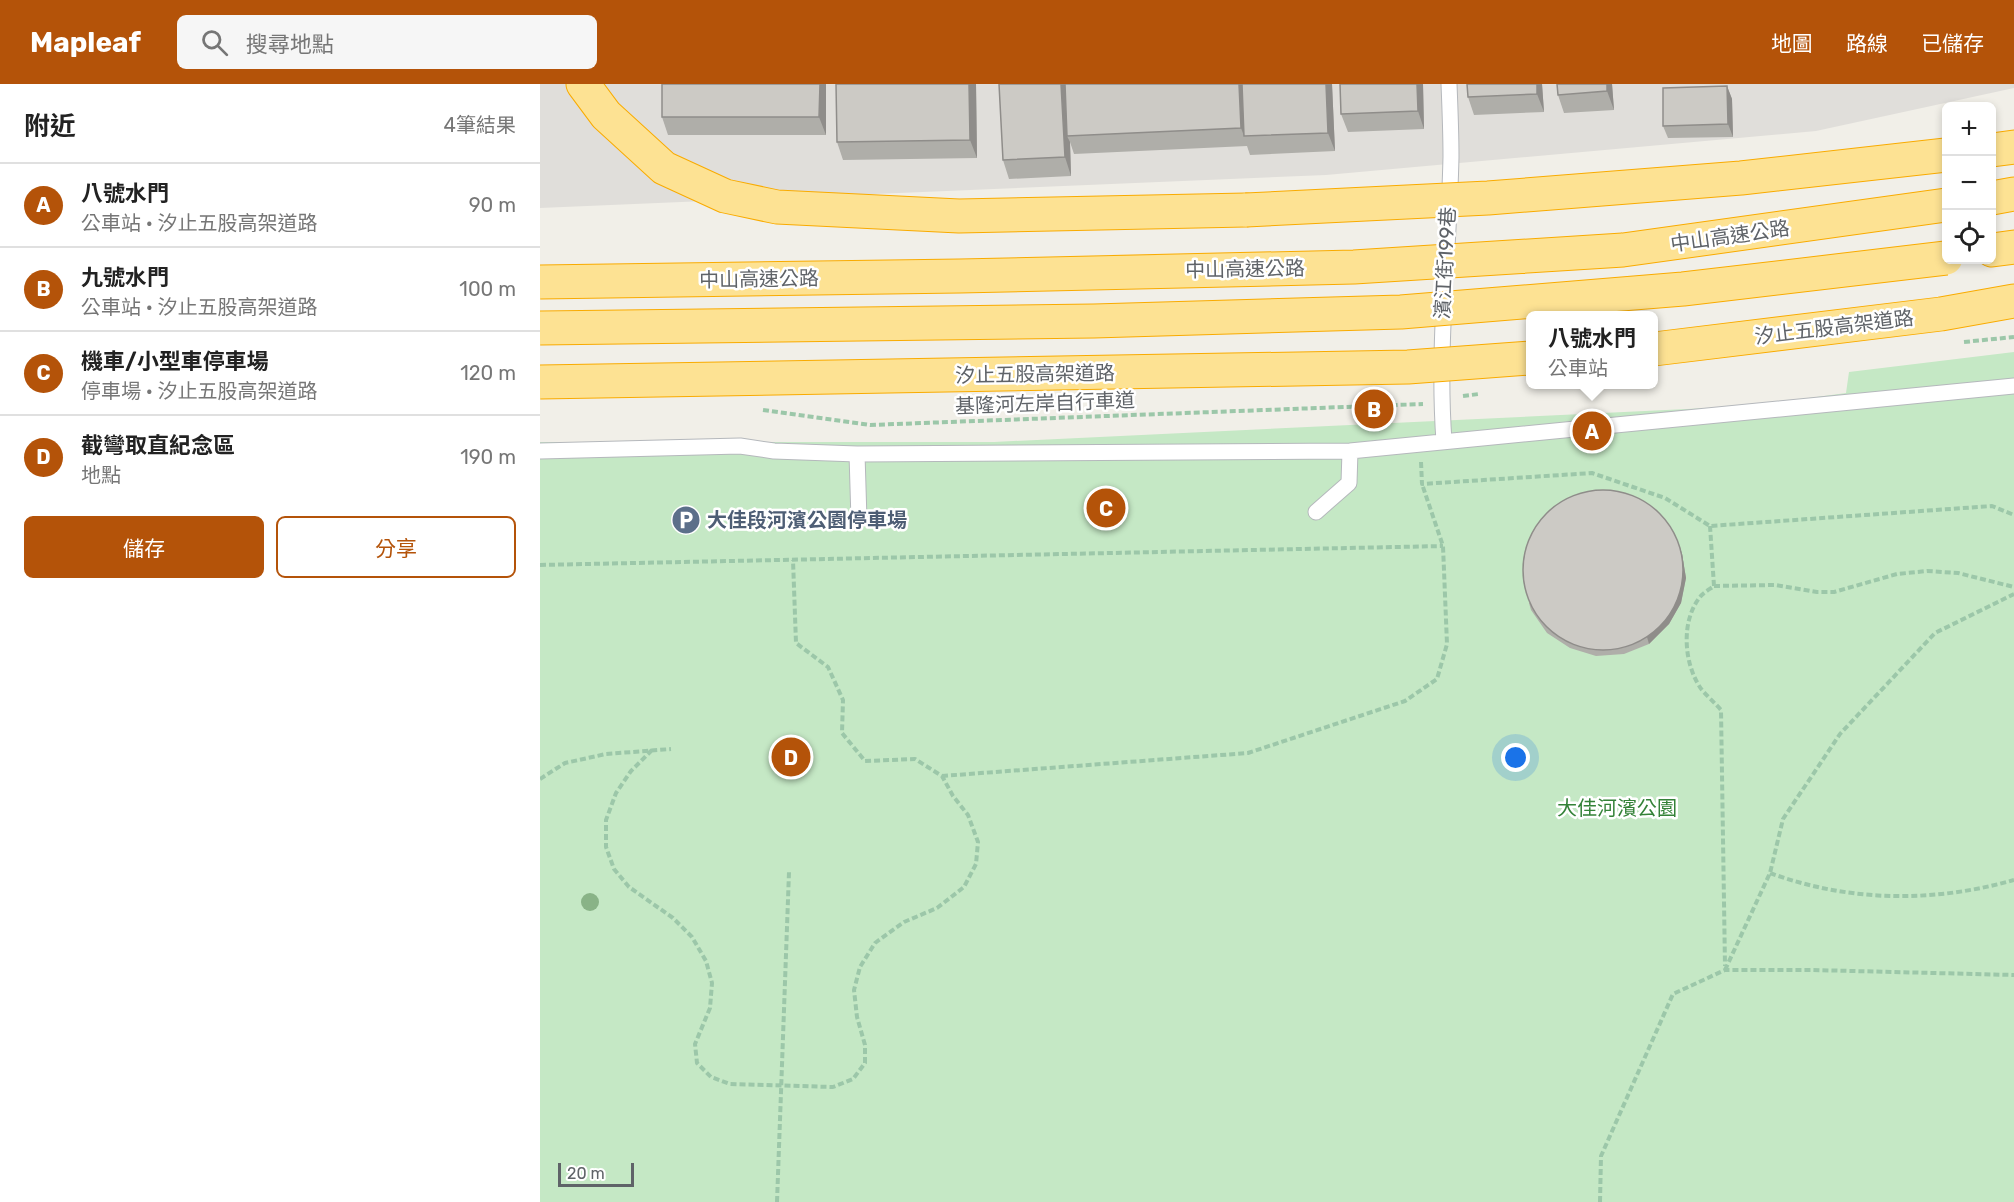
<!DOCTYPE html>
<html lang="zh-TW">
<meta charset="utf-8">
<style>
:root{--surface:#fff;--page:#f6f6f6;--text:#222;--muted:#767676;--line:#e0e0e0;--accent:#b45309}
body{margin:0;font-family:Rubik,"Noto Sans TC",sans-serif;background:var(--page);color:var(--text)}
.controls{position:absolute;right:18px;top:18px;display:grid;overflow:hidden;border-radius:9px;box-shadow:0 3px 9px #0003}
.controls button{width:54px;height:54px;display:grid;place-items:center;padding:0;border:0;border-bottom:2px solid var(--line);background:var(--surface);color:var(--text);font:30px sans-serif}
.scale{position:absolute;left:18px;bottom:15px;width:76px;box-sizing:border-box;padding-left:6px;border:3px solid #5f6368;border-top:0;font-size:16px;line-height:21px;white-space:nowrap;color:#5f6368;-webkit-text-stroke:4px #fff;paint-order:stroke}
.you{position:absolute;left:976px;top:674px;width:21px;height:21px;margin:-15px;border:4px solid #fff;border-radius:50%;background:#1a73e8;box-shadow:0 0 0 9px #1a73e833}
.badge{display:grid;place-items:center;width:39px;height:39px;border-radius:50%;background:var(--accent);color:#fff;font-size:20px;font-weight:700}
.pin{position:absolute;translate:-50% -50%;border:3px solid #fff;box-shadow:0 2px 6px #0006}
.popup{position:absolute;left:986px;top:227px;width:132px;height:78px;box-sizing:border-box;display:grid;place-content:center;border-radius:9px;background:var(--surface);filter:drop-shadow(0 2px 4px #0005);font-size:20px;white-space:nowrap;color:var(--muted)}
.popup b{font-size:22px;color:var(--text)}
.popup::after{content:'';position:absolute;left:50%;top:100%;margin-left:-12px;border:12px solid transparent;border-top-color:var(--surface)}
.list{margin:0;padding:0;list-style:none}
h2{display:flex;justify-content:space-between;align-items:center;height:78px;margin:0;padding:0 24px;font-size:26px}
h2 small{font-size:20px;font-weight:400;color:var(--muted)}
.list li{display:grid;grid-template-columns:39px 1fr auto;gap:18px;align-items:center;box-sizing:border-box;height:84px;padding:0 24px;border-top:2px solid var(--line)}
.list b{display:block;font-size:22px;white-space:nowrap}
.list p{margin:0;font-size:20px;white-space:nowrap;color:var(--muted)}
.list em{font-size:20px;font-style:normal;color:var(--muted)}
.actions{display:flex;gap:12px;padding:18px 24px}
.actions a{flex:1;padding:14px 0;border:2px solid var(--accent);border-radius:9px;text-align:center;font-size:21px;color:var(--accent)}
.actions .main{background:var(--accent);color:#fff}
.icon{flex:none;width:33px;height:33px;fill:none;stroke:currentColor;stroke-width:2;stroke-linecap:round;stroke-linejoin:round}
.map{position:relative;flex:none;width:1474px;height:1118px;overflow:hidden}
header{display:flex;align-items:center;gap:36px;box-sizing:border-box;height:84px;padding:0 30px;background:var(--accent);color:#fff}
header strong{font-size:28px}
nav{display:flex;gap:33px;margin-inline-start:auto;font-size:21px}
.search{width:420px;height:54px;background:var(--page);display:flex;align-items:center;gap:15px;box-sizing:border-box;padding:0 21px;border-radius:9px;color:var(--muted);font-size:22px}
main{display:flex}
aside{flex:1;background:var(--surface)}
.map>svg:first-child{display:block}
.industrial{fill:#e0deda}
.green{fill:#c5e8c5}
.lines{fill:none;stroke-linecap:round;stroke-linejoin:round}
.service-casing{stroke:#b5b8bc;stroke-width:17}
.motorway-casing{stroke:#f9ab00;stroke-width:35}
.path{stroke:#9cc7a9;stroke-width:4;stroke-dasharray:6 3;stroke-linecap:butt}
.service{stroke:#fff;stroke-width:15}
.motorway{stroke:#fde293;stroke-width:33}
.motorway-bridge-casing{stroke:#f9ab00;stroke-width:35;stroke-linecap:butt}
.motorway-bridge{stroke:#fde293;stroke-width:33}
.tree{fill:#89b387}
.wall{fill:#afaea9}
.shaded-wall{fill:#8f8d8a}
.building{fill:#cccac5;stroke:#8f8d8a;stroke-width:1.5}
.labels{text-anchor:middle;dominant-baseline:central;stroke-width:5;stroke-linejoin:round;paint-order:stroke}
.street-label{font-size:20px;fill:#5f6368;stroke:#fff}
.service-label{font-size:20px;font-weight:bold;fill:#4e5e75;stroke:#fff;text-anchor:start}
.park-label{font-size:20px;fill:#348238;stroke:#fff}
</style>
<header>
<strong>Mapleaf</strong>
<div class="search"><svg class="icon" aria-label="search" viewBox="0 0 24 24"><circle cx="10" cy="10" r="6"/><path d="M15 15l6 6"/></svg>搜尋地點</div>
<nav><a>地圖</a><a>路線</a><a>已儲存</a></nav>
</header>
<main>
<aside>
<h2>附近<small>4筆結果</small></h2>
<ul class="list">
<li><span class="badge">A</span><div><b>八號水門</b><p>公車站 · 汐止五股高架道路</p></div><em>90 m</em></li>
<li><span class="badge">B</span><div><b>九號水門</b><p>公車站 · 汐止五股高架道路</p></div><em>100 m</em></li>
<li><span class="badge">C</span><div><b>機車/小型車停車場</b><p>停車場 · 汐止五股高架道路</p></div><em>120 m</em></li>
<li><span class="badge">D</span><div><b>截彎取直紀念區</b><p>地點</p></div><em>190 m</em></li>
</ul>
<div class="actions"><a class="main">儲存</a><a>分享</a></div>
</aside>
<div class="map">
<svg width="1474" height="1118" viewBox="0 0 1474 1118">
<rect width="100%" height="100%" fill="#f1efe8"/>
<!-- industrial -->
<path class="industrial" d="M0,0H1474V4L1276,47L786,91L0,124Z"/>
<!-- green -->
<path class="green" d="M1474,268V1118H0V358H454L1210,322L1306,309L1309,288Z"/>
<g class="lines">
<!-- service casing -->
<g class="service-casing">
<path id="service" d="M904,357C897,262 909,168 911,73C911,49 910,24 909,0
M0,367L200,362L234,367L317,370L810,367L1474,302
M317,370L319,436
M776,428L809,399L810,367"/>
</g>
<!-- motorway casing -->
<g class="motorway-casing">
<path id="motorway" d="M43,0L66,31L124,84L185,112L237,123L419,132L706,126
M1452,66L1474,63
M1452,114L1474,110
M1452,166L1474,163
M1114,265L1401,230L1474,217"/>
</g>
<!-- path -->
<path class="path" d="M1424,258L1474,253
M923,312L939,310
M223,326L330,341L883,320
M881,378L882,400L1052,389L1125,414L1170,442L1452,422L1474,431
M1170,442L1174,502C1170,505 1163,509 1160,513C1140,538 1144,582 1162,606C1168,613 1175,619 1181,626L1185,882
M0,481L903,462
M1174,502L1235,501L1277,508H1294L1357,490L1387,487L1418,489L1474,503
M112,666L91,687L76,709L66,736V763L74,785L89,803L133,834L152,853L166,877L172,899L170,924L155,960L157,979L171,993L190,1000L293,1003L313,995L325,979V961L317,933L314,906L320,883L335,859L364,838L397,824L424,803L436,780L438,758L428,731L413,712L402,692L375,675L325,677L302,649L303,616L288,583L256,559L253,476
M402,692L708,669L865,617L897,595L907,560L903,462L882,400
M0,695L25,679L66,670L131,665
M1230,789C1309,818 1393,819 1474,796
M1185,886L1230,789L1243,735L1300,650L1395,549L1474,510
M237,1118L249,788
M1060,1118L1061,1072L1133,910L1185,886H1273L1474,891"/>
<!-- service -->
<use href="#service" class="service"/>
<!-- motorway -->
<use href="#motorway" class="motorway"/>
<!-- motorway-bridge casing -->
<g class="motorway-bridge-casing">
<path id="motorway-bridge" d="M706,126L948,114L1201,94L1406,71
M0,198L420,192L814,183L1083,166L1406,121
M0,244L554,237L861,228L1143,205L1406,174
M0,298L868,283L990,274"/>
</g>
<!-- motorway-bridge -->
<use href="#motorway-bridge" class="motorway-bridge"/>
</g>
<!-- trees -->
<circle class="tree" cx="50" cy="818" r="9"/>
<!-- wall -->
<path class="wall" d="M122,0H286V51H128L122,33Z
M436,0L437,74L303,76L297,58Z
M459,0H792L795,67L710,71L707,62L534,70L530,58L531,92L469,95L463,76Z
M800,0H883L884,45L808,48L801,30Z
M927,0H1002L1004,28L934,31L928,13Z
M1017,0H1072L1074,26L1024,29L1018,11Z
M1187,2L1192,15L1193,53L1128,54L1123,42Z
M1142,470L1146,494L1141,519L1129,540L1109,560L1084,570L1056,572L1030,564L1007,549L991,526L989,519Z"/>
<!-- shaded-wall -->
<path class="shaded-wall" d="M280,0H286V51L279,33Z
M429,0H436L437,74L430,56Z
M521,0H527V52L530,58L531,92L525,73Z
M699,0H705L704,52L701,44Z
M786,0H792L795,67L788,49Z
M877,0H883L884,45L878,27Z
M997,0H1002L1004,28L997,10Z
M1067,0H1072L1074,26L1067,7Z
M1187,2L1192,15L1193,53L1188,40Z
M1140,463L1142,470L1146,494L1141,519L1129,540L1109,560L1107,553Z"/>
<!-- building -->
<path class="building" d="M122,0H280L279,33H122Z
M296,0H429L430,56L297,58Z
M459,0H521L525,73L463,76Z
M525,0H699L701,44L527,52Z
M702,0H786L788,49L704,52Z
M800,0H877L878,27L801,30Z
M927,0H997V10L928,13Z
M1017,0H1067V7L1018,11Z
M1187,2L1188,40L1123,42V4Z
M983 486a80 80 0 1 1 160 0a80 80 0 1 1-160 0Z"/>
<!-- icons -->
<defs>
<g id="parking-disc" transform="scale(1.5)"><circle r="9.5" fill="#5c6f8a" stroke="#fff"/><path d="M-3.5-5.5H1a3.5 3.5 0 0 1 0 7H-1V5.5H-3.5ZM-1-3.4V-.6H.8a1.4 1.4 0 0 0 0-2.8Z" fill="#fff"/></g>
</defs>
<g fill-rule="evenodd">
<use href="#parking-disc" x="146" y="436"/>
</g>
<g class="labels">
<!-- street labels -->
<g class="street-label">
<text transform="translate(1190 152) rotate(-8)">中山高速公路</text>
<text transform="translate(905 179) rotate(-87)">濱江街199巷</text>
<text transform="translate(705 185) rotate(-1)">中山高速公路</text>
<text transform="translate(219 195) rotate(-1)">中山高速公路</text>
<text transform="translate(1294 243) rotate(-7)">汐止五股高架道路</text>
<text transform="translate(495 290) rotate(-1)">汐止五股高架道路</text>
<text transform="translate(505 319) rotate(-2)">基隆河左岸自行車道</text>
</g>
<!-- service labels -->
<g class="service-label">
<text x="167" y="436">大佳段河濱公園停車場</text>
</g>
<!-- park labels -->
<g class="park-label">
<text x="1077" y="724">大佳河濱公園</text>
</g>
</g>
</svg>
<div class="controls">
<button>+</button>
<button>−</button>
<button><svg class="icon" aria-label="locate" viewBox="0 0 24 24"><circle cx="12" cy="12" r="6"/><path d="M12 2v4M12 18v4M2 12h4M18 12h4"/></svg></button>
</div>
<div class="scale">20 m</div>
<div class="you"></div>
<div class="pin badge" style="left:1052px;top:347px">A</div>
<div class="popup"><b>八號水門</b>公車站</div>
<div class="pin badge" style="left:834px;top:325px">B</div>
<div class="pin badge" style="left:566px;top:424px">C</div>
<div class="pin badge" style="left:251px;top:673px">D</div>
</div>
</main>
